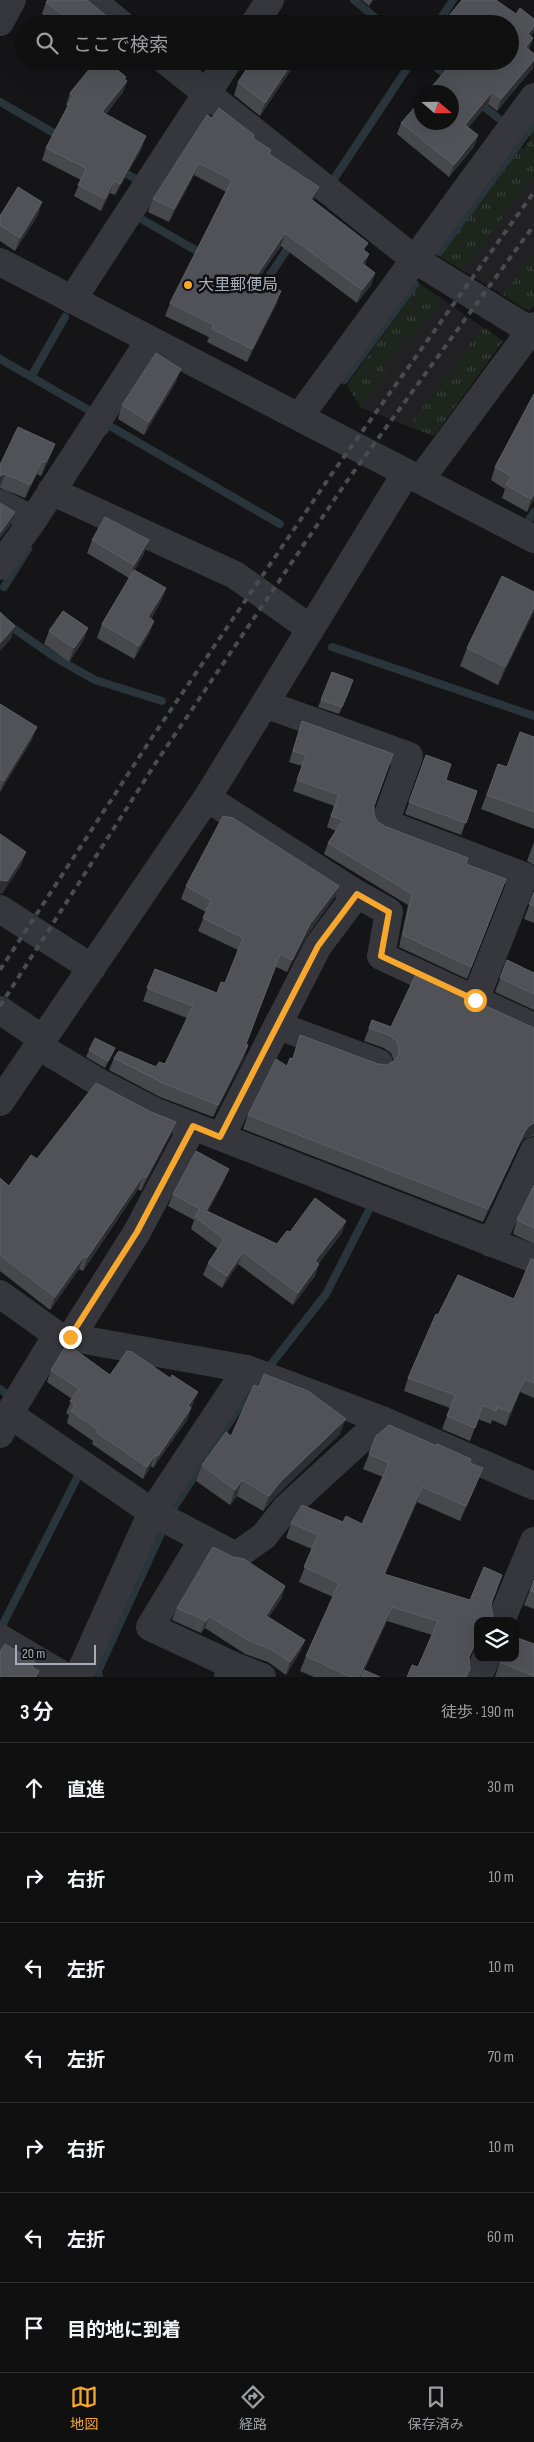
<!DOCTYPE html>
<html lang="ja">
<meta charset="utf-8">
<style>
:root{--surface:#101011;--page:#1e1e1f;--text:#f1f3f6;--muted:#9c9d9f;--line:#303031;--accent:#f7a82c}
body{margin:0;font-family:"Sofia Sans Condensed","Noto Sans JP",sans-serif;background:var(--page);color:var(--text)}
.controls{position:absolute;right:15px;bottom:15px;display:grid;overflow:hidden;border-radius:10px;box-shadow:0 5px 20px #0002}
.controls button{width:45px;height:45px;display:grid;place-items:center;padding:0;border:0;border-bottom:1px solid var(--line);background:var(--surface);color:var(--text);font:25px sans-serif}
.compass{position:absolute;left:414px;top:85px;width:45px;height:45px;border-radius:50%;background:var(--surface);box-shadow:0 5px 20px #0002;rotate:110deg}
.scale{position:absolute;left:15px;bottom:12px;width:81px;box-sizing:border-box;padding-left:5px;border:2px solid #a6acb7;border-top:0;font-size:14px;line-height:18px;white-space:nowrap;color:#a6acb7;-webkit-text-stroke:4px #101012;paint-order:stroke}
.stop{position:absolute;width:15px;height:15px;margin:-11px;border:4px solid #f7a82c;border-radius:50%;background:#fff}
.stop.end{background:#f7a82c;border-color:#fff;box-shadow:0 1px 5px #0008}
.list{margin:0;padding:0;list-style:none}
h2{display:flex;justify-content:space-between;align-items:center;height:65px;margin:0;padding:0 20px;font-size:21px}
h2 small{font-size:16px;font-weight:400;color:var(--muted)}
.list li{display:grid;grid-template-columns:32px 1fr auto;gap:15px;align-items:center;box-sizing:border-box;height:90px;padding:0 20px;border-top:1px solid var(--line)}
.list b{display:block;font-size:19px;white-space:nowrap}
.list em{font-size:16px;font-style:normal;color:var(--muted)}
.icon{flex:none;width:28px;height:28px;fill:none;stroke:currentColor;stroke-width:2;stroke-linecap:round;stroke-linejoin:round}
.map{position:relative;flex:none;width:534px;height:1677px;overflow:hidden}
.search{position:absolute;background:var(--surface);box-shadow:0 5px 20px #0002;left:15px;right:15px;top:15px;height:55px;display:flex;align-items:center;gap:12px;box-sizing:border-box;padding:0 18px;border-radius:28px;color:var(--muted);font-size:19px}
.sheet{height:695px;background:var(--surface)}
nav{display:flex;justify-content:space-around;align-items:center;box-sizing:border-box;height:70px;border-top:1px solid var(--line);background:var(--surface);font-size:14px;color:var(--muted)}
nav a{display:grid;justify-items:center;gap:2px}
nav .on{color:var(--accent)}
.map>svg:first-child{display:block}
.built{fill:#212124}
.grass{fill:url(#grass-tufts)}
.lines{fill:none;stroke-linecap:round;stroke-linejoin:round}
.stream{stroke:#2a353b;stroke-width:8}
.minor{stroke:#36373c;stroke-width:28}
.rail{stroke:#494b51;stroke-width:4;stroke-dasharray:6 5;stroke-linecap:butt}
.wall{fill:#46484c}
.shaded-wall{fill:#2e2f32}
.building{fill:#515258;stroke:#5e6066}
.route{stroke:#f7a82c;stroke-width:6}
.poi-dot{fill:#f7a82c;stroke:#101012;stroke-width:2}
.labels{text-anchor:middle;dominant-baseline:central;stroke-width:5;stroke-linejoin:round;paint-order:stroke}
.poi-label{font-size:16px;fill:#a6acb7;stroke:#101012;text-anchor:start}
</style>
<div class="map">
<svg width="534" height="1677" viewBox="0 0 534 1677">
<defs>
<pattern id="grass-tufts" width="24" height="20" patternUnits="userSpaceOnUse" patternTransform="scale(1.25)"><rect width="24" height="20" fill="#1d251d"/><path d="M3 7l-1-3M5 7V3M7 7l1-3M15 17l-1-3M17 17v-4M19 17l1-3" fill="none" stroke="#3b423c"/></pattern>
</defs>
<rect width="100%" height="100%" fill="#151517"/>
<!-- built -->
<path class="built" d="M534,129V305L529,311L439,256L520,146L523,149L531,138L529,135Z
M420,284L503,341L434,436L361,408L347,385Z"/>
<!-- grass -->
<path class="grass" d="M534,129V176L463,271L439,256L520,146L523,149L531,138L529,135Z
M534,254V305L529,311L503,295Z
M420,284L442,299L411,340L406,336L382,369L387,372L361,408L347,385Z
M483,327L503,341L434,436L409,426Z"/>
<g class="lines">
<!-- stream -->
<path class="stream" d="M354,0L383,24
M437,24L453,0
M429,61L450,79
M0,102L61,137
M478,102L498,118
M119,170L140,181
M332,182L412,61
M143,220L204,255
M439,252L534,123
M258,285L262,287L292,242
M0,359L92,412
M31,377L65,317
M344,380L415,284
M104,431L108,425L280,524
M529,520L534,512
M4,587L28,549
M0,619L56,658L95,680L162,701
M332,647L534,716
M269,1367L326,1294L371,1206
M0,1389L9,1396
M171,1512L257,1380
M1,1628L79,1474
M99,1677L98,1671L163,1529"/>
<!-- minor -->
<path class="minor" d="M92,0L121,24
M0,22L12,0
M254,24L270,0
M166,61L414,259L534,333
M0,262L534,539
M72,300L228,61
M299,417L534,97
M420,480L534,326
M51,491L235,575L311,629
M0,503L33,520
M0,566L33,520L150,340
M265,704L409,756L385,823L524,876L475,1000
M207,798L357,894L389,912L381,956L534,1027
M0,909L92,968
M0,1010L44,1040
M279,1026L379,1063
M40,1047L100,1083L154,1111L534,1259
M0,1102L207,798L406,473
M221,1137L318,946L357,894
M491,1243L534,1151
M0,1294L57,1335
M71,1337L137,1232L193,1126
M9,1414L152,1512L236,1556L264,1536L286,1508L382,1420
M0,1434L9,1414L57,1335L247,1369
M203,1539L150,1627L234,1666L228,1677
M501,1621L534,1541
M0,1638L66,1677
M234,1666L262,1677
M78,1677L152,1512L247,1369L382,1420L534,1486
M478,1677L486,1658"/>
<!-- rail -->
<path class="rail" d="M0,970L151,739L331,475L534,192
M0,1006L157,761L347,481L534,225"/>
</g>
<!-- wall -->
<path class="wall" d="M362,0H373L369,6Z
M46,2L116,24H54L42,14Z
M516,14L534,19V31L531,36L533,38L529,49L533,68L497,111L488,104L468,128L478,135L474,147L449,177L397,134L401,123Z
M93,61H112L110,64L126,77L125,79L127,81L123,92L106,114L142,148L115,195L110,193L101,211L74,196L81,180L79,179L42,160L46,148L68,106L66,105L70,93L95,63Z
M293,67L260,116L234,95L238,82Z
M212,118L253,138L271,150L270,154L314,199L313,201L369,254L365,265L375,273L371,285L357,303L281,246L258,279L277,303L247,362L207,342L209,337L165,316L170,303L226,192L194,175L169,222L148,212L153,199Z
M38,215L15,251L0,241V216Z
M176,382L144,435L118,419L122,405Z
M534,394V499L527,512L502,498L505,489L491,480L495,467Z
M55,444L50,457L41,476L37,474L25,498L0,488V465Z
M92,540L144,554L134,570L166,588L161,601L151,619L154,621L149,634L134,659L97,638L102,624L129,578L87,553Z
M534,592L533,613L498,685L460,666L467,648Z
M88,628L83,641L69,662L44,644L49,631Z
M351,687L339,714L318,707L321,700Z
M0,704L32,740L0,792Z
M302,721L374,806V814L377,821L384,826L466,864L506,879L467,979L399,947L408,905L324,854L328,843L336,831L327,827L334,806L293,791L302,766L289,762Z
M534,737V829L481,809L498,764L507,767Z
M426,755L446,780L477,791L461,835L405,814Z
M534,842V865L527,861Z
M186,886H339L334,898L306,937L287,972L276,967L246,1044L248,1045L244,1058L213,1117L160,1097L109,1070L114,1058L156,1067L165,1064L187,1018L143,1001L155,969L217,993L225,983L238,950L198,931L206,912L181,899Z
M534,892V923L524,919Z
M507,960L534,973V1010L495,992Z
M372,1020L391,1027L534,1028V1136L525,1138L520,1144L483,1222L243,1129L248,1115L292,1059L300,1035L378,1064L387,1065L394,1061L391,1053L384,1048L364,1041Z
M115,1048L112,1055L105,1068L86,1057L89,1050Z
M151,1112L176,1122L171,1134L141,1191L138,1189L83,1271L79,1269L50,1310L0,1271V1178L9,1186L37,1159Z
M224,1181L208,1211L277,1244L290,1232L342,1233L319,1263L315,1276L293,1305L238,1264L222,1288L203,1275L208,1263L218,1249L191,1229L194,1220L168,1206L173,1194Z
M534,1185V1244L513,1234L517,1220Z
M534,1260V1398L520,1392L506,1426L492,1420L491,1424L478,1419L470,1441L442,1429L450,1408L404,1391L408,1378L438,1315L514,1299Z
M51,1370L110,1375L193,1404L191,1408L187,1420L153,1468L151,1466L143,1479L92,1444L93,1441L67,1423L69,1415L66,1413L72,1399L47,1382Z
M340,1434L275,1497L263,1511L237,1496L230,1505L196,1481L202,1465L231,1436Z
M369,1454L470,1463L477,1483L460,1521L417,1502L385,1574L470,1600L497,1590L491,1603L477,1645L472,1652L469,1658L470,1669L467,1677H407L418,1667L432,1635L387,1621L361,1677H314L300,1671L306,1656L333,1597L299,1582L312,1549L286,1538L291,1523L343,1522L362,1524L383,1477L363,1469Z
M534,1580V1609L524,1605Z
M285,1586L281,1599L269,1617L305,1640L300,1652L286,1675L268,1662L245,1654L205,1628L201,1633L172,1620L177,1608Z
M534,1644V1677H495L501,1658H515Z"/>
<!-- shaded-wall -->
<path class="shaded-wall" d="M534,26L533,33L524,45L528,34Z
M533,38L529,50L526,47Z
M534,60L533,68L497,111L501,99Z
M293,61H295L293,67L260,116L265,103Z
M126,77L122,86L127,81L123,92L98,123L102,112Z
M492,92L488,104L461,136L465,125Z
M478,135L474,147L449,177L454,165Z
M146,136L142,148L115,195L120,184Z
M199,163L194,175L169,222L174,209Z
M114,181L110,193L101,211L105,199Z
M319,187L314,199L306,212L311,199Z
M42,202L38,215L15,251L20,238Z
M285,233L281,246L251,290L255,278Z
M369,254L364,267L362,263Z
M375,273L371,285L357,303L362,290Z
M281,291L277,303L247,362L252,349Z
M181,369L176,382L144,435L149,422Z
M55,444L50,457L41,476L46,462Z
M42,461L37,474L25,498L30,485Z
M5,474L0,487V476Z
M534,494V499L527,512L531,499Z
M15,512L10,526L0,539V533Z
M149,540L144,554L130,578L134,565Z
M166,588L161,601L144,631L148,617Z
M534,607V612L498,685L505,667Z
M154,621L149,634L134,659L139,646Z
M15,626L11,639L0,651V643Z
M88,628L83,641L69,662L74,648Z
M37,727L32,740L0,792L4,781Z
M26,852L21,866L2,894H0V880Z
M339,886L334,898L306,937L287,972L292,960L310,924Z
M248,1045L244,1058L213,1117L218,1105Z
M115,1048L112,1055L105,1068L108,1061Z
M176,1122L171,1134L141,1191L146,1178Z
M534,1123V1133L533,1135L525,1138L520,1144L483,1222L488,1209L525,1131L530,1125Z
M229,1169L224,1181L202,1223L206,1211Z
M143,1176L138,1189L83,1271L87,1258Z
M346,1221L342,1233L311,1273L315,1261Z
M243,1252L238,1264L222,1288L227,1276Z
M84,1256L79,1269L50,1310L55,1297Z
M319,1264L315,1276L293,1305L298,1293Z
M525,1379L520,1392L506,1426L510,1412Z
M198,1392L193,1404L184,1418L188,1406Z
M191,1408L187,1420L153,1468L158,1456Z
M346,1419L340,1434L275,1497L263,1511L269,1496L281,1481Z
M155,1455L151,1466L143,1479L147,1467Z
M483,1468L477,1483L460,1521L466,1506Z
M242,1480L237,1496L230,1505L235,1490Z
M422,1487L417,1502L379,1589L384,1574Z
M285,1586L281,1599L262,1628L266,1616Z
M392,1607L387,1621L361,1677H359Z
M209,1616L205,1628L201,1633L206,1621Z
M478,1636V1645L472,1652L463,1671Z
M305,1640L300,1652L286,1675L290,1662Z"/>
<!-- building -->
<path class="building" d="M48,0H87L116,24H74L46,2Z
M462,0H496L516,14L520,8L534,19V26L528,34L533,38L526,47L534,54V60L501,99L492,92L465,125L478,135L454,165L401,123L422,99V122H452V92H427L454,61H510V24H442Z
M96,61H106L126,77L124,79L127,81L102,112L146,136L120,184L114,181L105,199L78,185L86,170L84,167L46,148L73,96L70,93Z
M252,61H293L265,103L238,82Z
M219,108L254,135L253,138L271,150L269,154L319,187L311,199L368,243L363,250L369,254L362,263L375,273L362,290L285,233L255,278L281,291L252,349L212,329L214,325L170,303L232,180L199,163L174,209L153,199L207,115L212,118Z
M18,187L42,202L20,238L0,225V216Z
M156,353L181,369L149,422L122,405Z
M534,394V494L531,499L506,485L511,476L495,467Z
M18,427L55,444L46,462L42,461L30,485L5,474L0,476V465Z
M0,503L15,512L0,533Z
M105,517L149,540L134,565L92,540Z
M134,570L166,588L148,617L154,621L139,646L102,624Z
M502,576L534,592V607L505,667L467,648Z
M63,611L88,628L74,648L49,631Z
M0,612L15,626L0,643Z
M332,672L353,680L342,707L321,700Z
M0,704L37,727L4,781L0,779Z
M302,721L393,754L374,806V814L377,821L384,826L468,858L466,864L506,879L471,967L403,935L412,894L328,843L343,820L331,816L339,795L297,780L306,755L293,751Z
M520,732L534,737V812L487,795L498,764L507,767Z
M426,755L451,764L446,780L477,791L466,823L409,802Z
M223,816L233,818L339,886L310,924L292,960L280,954L246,1044L248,1045L218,1105L165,1084L114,1058L119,1051L156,1067L159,1062L165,1064L193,1006L147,988L155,969L217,993L221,982L225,983L243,938L203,918L211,900L186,886Z
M0,834L26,852L7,881L0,880Z
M534,892V906L529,904Z
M507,960L534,973V994L500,978Z
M416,974L534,1028V1123L530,1125L525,1131L488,1209L248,1115L276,1059L287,1066L290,1058L293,1059L300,1035L378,1064L387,1065L394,1061L399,1055V1047L396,1040L389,1035L369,1028L372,1020L391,1027Z
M95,1038L115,1048L108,1061L89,1050Z
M96,1083L151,1112L176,1122L146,1178L143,1176L87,1258L84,1256L55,1297L0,1255V1178L9,1186L31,1155L37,1159Z
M196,1151L229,1169L206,1211L277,1244L287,1231L290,1232L315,1198L346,1221L315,1261L319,1264L298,1293L243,1252L227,1276L208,1263L224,1239L195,1217L200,1209L173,1194Z
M534,1185V1228L517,1220Z
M531,1259L534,1260V1383L525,1379L510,1412L497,1407L496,1411L483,1405L475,1428L447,1416L455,1395L408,1378L436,1314L438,1315L458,1275L514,1299Z
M67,1344L110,1375L127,1351L132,1352L170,1378L172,1375L198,1392L188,1406L191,1408L158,1456L155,1455L147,1467L96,1432L98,1430L71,1411L75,1405L70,1401L79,1389L51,1370Z
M264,1374L308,1391L346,1419L281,1481L269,1496L242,1480L235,1490L202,1465L226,1432L231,1436L254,1385L259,1387Z
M389,1425L437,1446V1444L471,1459L470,1463L483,1468L466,1506L422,1487L384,1574L470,1600L484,1567L502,1575L492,1601L491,1608L493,1615L491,1621H478V1636L469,1657L470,1669L466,1677H407L412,1665L418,1667L438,1621L392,1607L359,1677H350L306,1656L339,1583L304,1567L318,1535L291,1523L302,1505L343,1522L346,1516L362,1524L389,1463L369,1454L376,1436Z
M213,1547L233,1557L244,1559L285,1586L266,1616L305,1640L290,1662L272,1650L250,1641L209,1616L206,1621L177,1608Z
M534,1580V1592L530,1591Z
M515,1637L534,1644V1676L500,1662L502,1658H515Z
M5,1644L35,1662L32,1667L39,1671L36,1676L37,1677H0V1652Z
M364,1670L380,1677H361Z"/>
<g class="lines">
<!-- route -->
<path class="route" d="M70,1337L137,1232L193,1126L220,1137L318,946L357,894L389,912L381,956L475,1000"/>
</g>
<!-- markers -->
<circle class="poi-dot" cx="188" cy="285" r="5"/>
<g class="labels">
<!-- poi labels -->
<g class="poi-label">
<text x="198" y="285">大里郵便局</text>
</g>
</g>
</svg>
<div class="controls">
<button><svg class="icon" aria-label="layers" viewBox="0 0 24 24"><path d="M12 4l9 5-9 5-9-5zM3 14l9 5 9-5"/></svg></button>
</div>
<svg class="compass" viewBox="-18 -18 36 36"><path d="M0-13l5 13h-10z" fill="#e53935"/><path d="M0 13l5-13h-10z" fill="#9c9d9f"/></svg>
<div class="scale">20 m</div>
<div class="stop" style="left:475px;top:1000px"></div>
<div class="stop end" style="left:70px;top:1337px"></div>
<div class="search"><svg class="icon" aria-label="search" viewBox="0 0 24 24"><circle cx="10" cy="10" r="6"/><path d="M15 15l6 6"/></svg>ここで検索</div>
</div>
<section class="sheet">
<h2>3 分<small>徒歩 · 190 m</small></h2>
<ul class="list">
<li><svg class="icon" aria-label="ahead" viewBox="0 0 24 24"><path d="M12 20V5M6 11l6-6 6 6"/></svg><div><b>直進</b></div><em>30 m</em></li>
<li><svg class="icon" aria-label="right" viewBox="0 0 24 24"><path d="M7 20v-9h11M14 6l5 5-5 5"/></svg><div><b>右折</b></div><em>10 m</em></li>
<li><svg class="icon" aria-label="left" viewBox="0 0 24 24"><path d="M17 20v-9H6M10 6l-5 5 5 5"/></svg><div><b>左折</b></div><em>10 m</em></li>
<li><svg class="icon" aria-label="left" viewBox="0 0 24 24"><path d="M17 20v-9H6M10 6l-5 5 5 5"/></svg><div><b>左折</b></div><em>70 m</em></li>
<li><svg class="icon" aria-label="right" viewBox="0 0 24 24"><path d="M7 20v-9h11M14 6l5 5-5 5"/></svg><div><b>右折</b></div><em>10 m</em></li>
<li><svg class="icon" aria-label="left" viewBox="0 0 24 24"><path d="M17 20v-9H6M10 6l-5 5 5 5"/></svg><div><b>左折</b></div><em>60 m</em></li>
<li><svg class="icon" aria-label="arrive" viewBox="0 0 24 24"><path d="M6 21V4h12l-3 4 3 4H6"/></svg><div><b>目的地に到着</b></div></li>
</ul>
</section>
<nav>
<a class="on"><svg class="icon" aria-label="map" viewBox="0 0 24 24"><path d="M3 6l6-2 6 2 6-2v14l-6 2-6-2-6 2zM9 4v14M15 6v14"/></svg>地図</a>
<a><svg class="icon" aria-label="directions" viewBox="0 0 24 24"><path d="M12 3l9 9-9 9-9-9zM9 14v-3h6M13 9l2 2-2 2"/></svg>経路</a>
<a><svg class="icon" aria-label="saved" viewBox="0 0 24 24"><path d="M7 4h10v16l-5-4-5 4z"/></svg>保存済み</a>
</nav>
